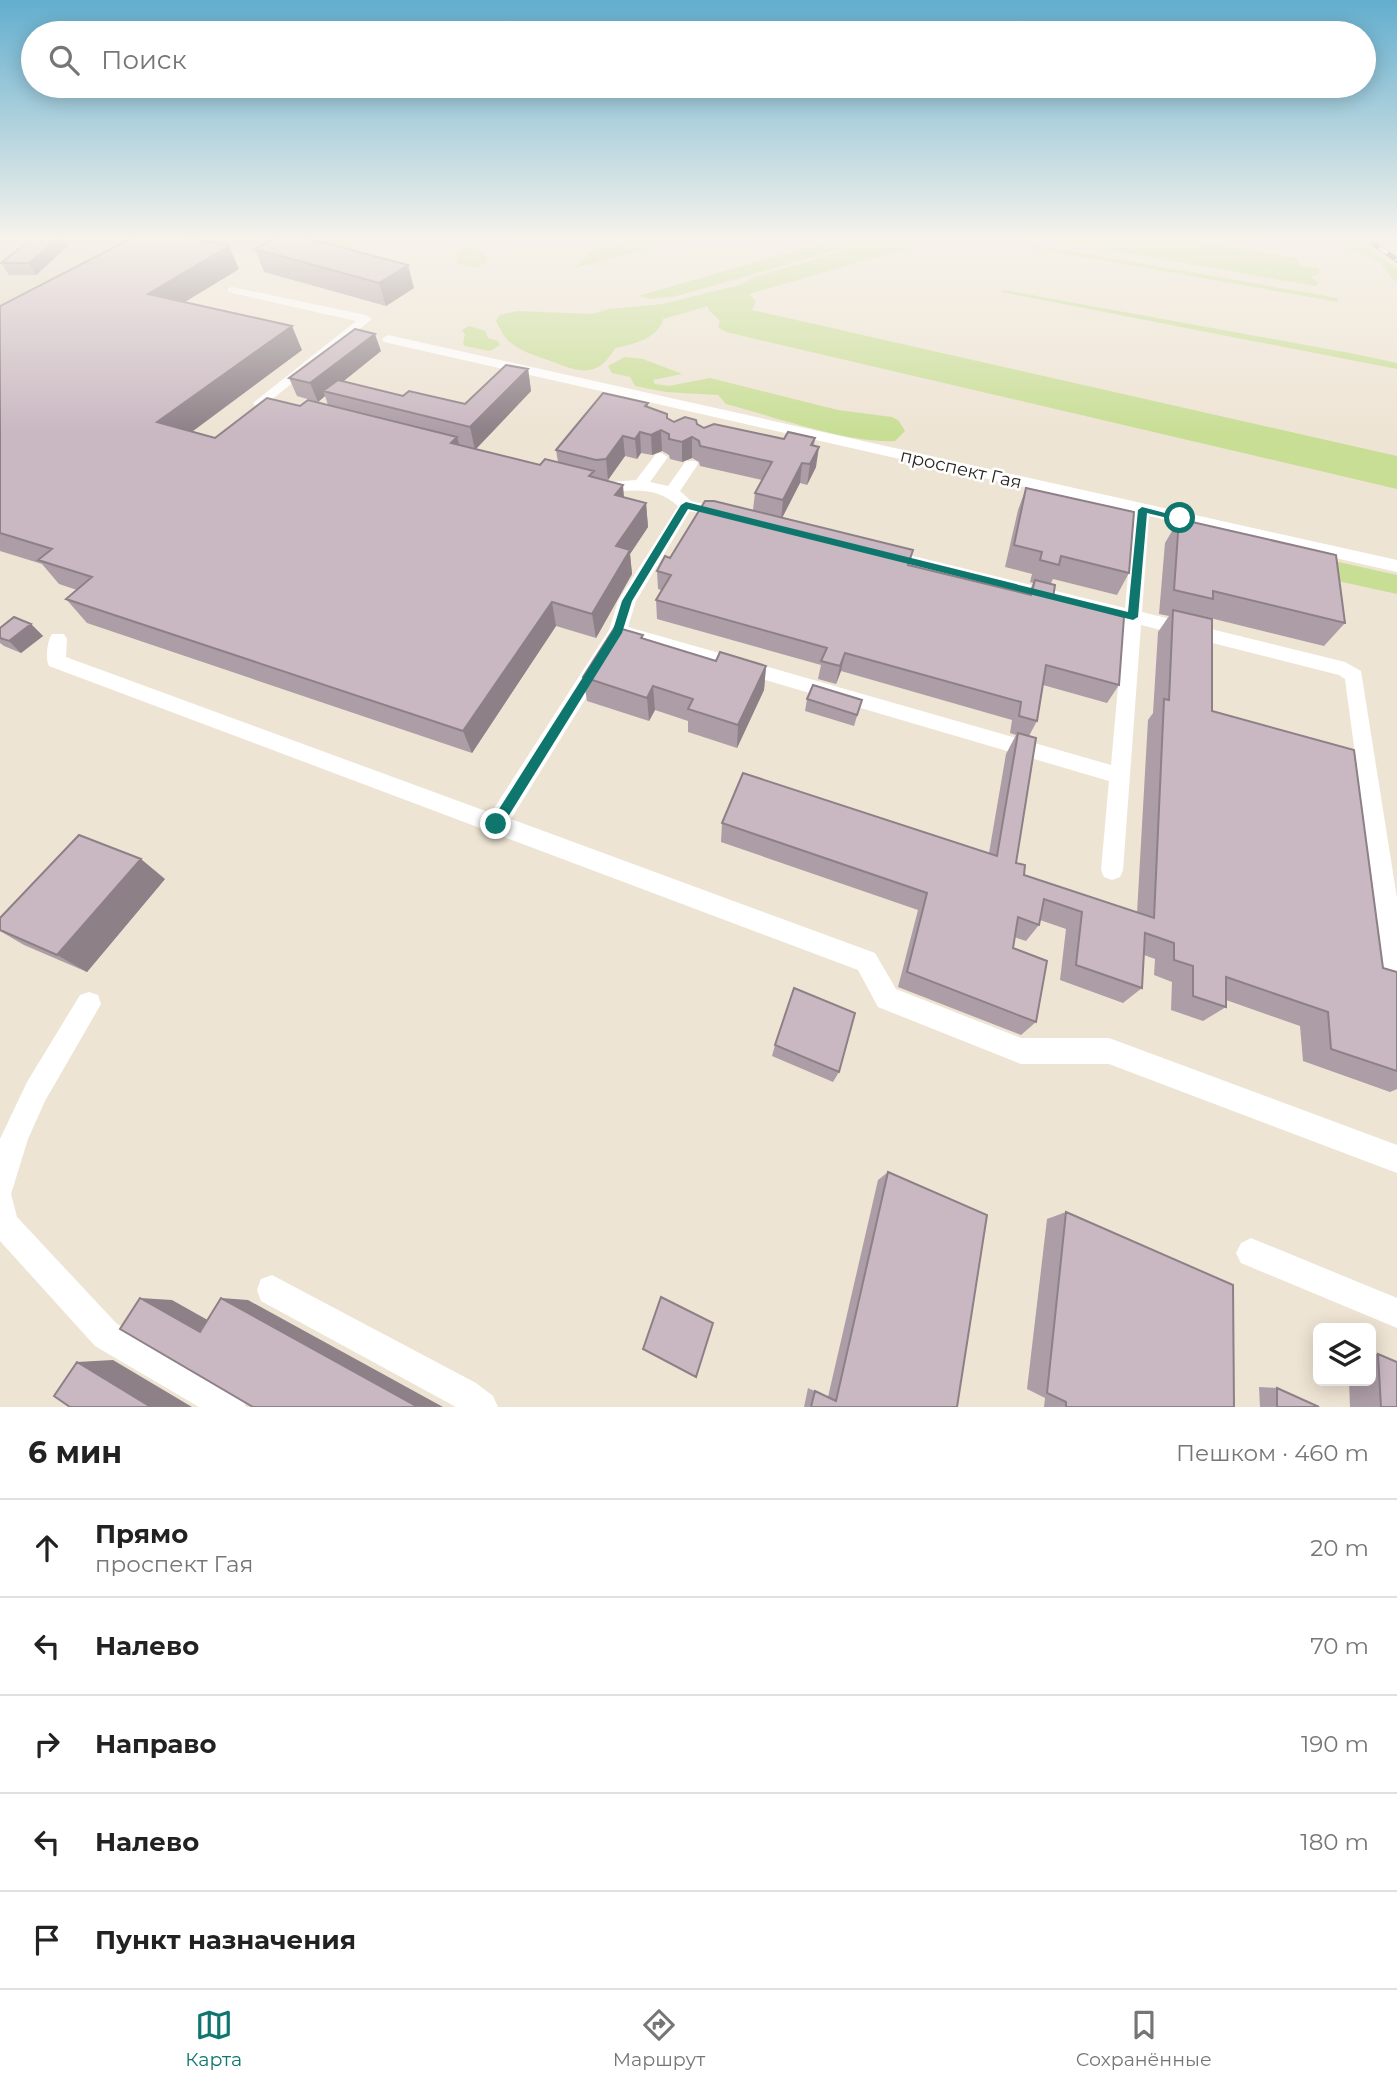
<!DOCTYPE html>
<html lang="ru">
<meta charset="utf-8">
<style>
:root{--surface:#fff;--page:#f6f6f6;--text:#222;--muted:#767676;--line:#e0e0e0;--accent:#0f766e}
body{margin:0;font-family:Montserrat,sans-serif;background:var(--page);color:var(--text)}
.controls{position:absolute;right:21px;bottom:21px;display:grid;overflow:hidden;border-radius:10px;box-shadow:0 4px 18px #0003}
.controls button{width:63px;height:63px;display:grid;place-items:center;padding:0;border:0;border-bottom:2px solid var(--line);background:var(--surface);color:var(--text);font:35px sans-serif}
.stop{position:absolute;width:21px;height:21px;margin:-16px;border:5px solid #0f766e;border-radius:50%;background:#fff}
.stop.end{background:#0f766e;border-color:#fff;box-shadow:0 2px 7px #0008}
.list{margin:0;padding:0;list-style:none}
h2{display:flex;justify-content:space-between;align-items:center;height:91px;margin:0;padding:0 28px;font-size:30px}
h2 small{font-size:23px;font-weight:400;color:var(--muted)}
.list li{display:grid;grid-template-columns:46px 1fr auto;gap:21px;align-items:center;box-sizing:border-box;height:98px;padding:0 28px;border-top:2px solid var(--line)}
.list b{display:block;font-size:26px;white-space:nowrap}
.list p{margin:0;font-size:23px;white-space:nowrap;color:var(--muted)}
.list em{font-size:23px;font-style:normal;color:var(--muted)}
.icon{flex:none;width:38px;height:38px;fill:none;stroke:currentColor;stroke-width:2;stroke-linecap:round;stroke-linejoin:round}
.map{position:relative;flex:none;width:1397px;height:1407px;overflow:hidden}
.search{position:absolute;background:var(--surface);box-shadow:0 4px 18px #0003;left:21px;right:21px;top:21px;height:77px;display:flex;align-items:center;gap:18px;box-sizing:border-box;padding:0 24px;border-radius:38px;color:var(--muted);font-size:26px}
.sheet{height:581px;background:var(--surface)}
nav{display:flex;justify-content:space-around;align-items:center;box-sizing:border-box;height:98px;border-top:2px solid var(--line);background:var(--surface);font-size:19px;color:var(--muted)}
nav a{display:grid;justify-items:center;gap:4px}
nav .on{color:var(--accent)}
.map>svg:first-child{display:block}
.industrial{fill:#e0d7c3}
.green{fill:#c8de95}
.lines{fill:none;stroke-linecap:round;stroke-linejoin:round}
.minor{fill:#fff;fill-rule:evenodd}
.rail-casing{stroke:#7b746a;stroke-width:5}
.rail{stroke:#fff;stroke-width:3.5;stroke-dasharray:10;stroke-linecap:butt}
.wall{fill:#ad9da6}
.shaded-wall{fill:#8d8087}
.building{fill:#c9b7c1;stroke:#8d8087;stroke-width:2}
.route{fill:#0f766e}
.labels{text-anchor:middle;dominant-baseline:central;stroke-width:5;stroke-linejoin:round;paint-order:stroke}
.far-street-label{font-size:18px;fill:#2a2620;stroke:#fff}
</style>
<div class="map">
<svg width="1397" height="1407" viewBox="0 0 1397 1407">
<rect width="100%" height="100%" fill="#eee4d4"/>
<!-- industrial -->
<path class="industrial" d="M0,236H289L278,252L120,253L0,328Z"/>
<!-- green -->
<path class="green" d="M296,236H356L361,247L353,254Z
M472,236H489L474,243V248L488,257L487,262L476,268L456,263L461,249L472,239Z
M652,236H699L575,268L590,252Z
M847,236H887L673,297L651,299L638,296Z
M893,236H951L749,294L756,301L752,310L1397,456V489L726,332L718,327L720,321L708,309V306L663,319C659,338 632,345 615,348C596,382 575,370 545,359C534,355 520,351 511,343C504,338 500,328 496,321L500,315L517,311L592,314L609,309L662,304L743,284L754,277Z
M985,236L1337,298L1338,302L981,239Z
M1028,236H1162L1296,258L1301,266L1318,268L1320,274L1311,277L1319,283L1315,286Z
M1288,236H1351L1397,269V282L1392,279L1380,262L1318,237Z
M1003,290L1355,354L1397,363V369L1002,292Z
M469,326L485,331L488,338L498,341L500,345L490,351L465,346L463,344L465,334L462,330Z
M625,357L643,359L682,374L653,380L655,384L669,386L710,378L838,410L892,417L899,421L905,431L895,441C850,444 772,416 726,404L718,395L666,392L635,386L630,377L612,373L608,366Z
M1176,526L1397,575V594L1242,560L1173,533L1169,527Z"/>
<g class="lines">
<!-- minor -->
<path class="minor" d="M232,287L366,315L372,319L270,401L289,406V412L255,406L253,403L356,321L228,292V288Z
M388,335L1397,560V572L1149,516L1142,612L1345,662L1361,671L1397,898V990L1388,987L1385,978L1345,679L1339,675L1141,625L1123,870L1120,877L1112,880L1104,877L1101,870L1109,781L623,638L511,819L875,953L896,989L1021,1038H1109L1397,1145V1173L1109,1064H1021L878,1007L858,970L49,666C45,658 47,642 52,634H64L67,639L66,657L491,813L609,630L618,601L678,506C646,476 605,501 591,488L599,483L636,480L656,454L661,453L668,457L650,482L668,486L686,461H696L698,464L680,491L691,501L729,510L731,514L723,519L690,511L636,601L628,627L1111,765L1124,621L885,561L877,555L885,549L1125,608L1134,512L384,342L382,339Z
M89,992L98,995L101,1004L45,1101L28,1139L11,1194L17,1217L117,1324L241,1396L246,1407H199L95,1346L0,1241V1139L27,1082L80,995Z
M1251,1238L1397,1298V1328L1241,1263L1236,1253L1241,1243Z
M272,1275L476,1383L493,1396L498,1407H456L261,1301L257,1290L261,1279Z"/>
<!-- rail casing -->
<g class="rail-casing">
<path id="rail" d="M1363,236L1397,260"/>
</g>
<!-- rail -->
<use href="#rail" class="rail"/>
</g>
<!-- wall -->
<path class="wall" d="M35,236H64L69,245L36,275H9L1,263Z
M255,249L414,288L386,306L264,272Z
M239,269L185,302L302,350L192,432L215,438L300,406L328,405L325,396L318,402L297,396L289,378L381,351L343,381L403,396L465,404L528,369L531,391L476,449L540,465L558,462L556,450L648,403V407L674,422L697,424L704,428L784,439L815,438L814,446L816,467L807,485L800,483L782,518L913,550L909,565L1028,594L1033,583L1030,582L1032,574L1005,567L1018,510L1026,488L1129,573L1117,595L1053,579L1051,583L1053,598L1119,685L1107,703L1043,685L1037,721L1029,736L1016,863L1024,875L1137,913L1148,720L1153,713L1158,632L1169,616L1159,614L1165,543L1179,519L1345,623L1324,646L1202,616L1201,617L1212,711L1397,1071V1089L1390,1092L1303,1061L1300,1026L1226,1000V1007L1203,1021L1171,1010L1172,982L1154,975L1155,959L1144,955L1142,988L1123,1003L1060,980L1066,929L1040,920L1039,925L1026,941L1014,937L1013,948L1036,1022L1021,1035L898,987L918,910L721,842L722,823L989,853L1006,754L1016,735L1010,733L1012,720L841,671L836,684L818,679L821,665L657,619L656,600L661,590L658,589L657,571L670,558L753,510L755,493L762,480L700,466L699,462L692,458L682,462L670,459L669,455L662,451L652,455L641,453L637,459L625,456L608,480H603L624,497L646,503L648,527L630,554L632,574L596,638L556,626L472,753L87,623L66,599L77,590L59,584L42,564L0,551V306Z
M31,624L43,636L21,653L4,646L0,643V628Z
M643,635V638L716,661L766,666L764,690L737,748L688,732V721L655,710L649,721L587,701L583,677Z
M807,699L862,700L854,726L805,711Z
M165,879L87,972L24,945L0,931V918Z
M775,1045L839,1072L833,1082L772,1056Z
M888,1172L957,1407H804L808,1388L828,1397L878,1180Z
M1066,1212L1234,1407H1044L1045,1398L1027,1389L1047,1219Z
M1371,1353L1378,1354L1397,1407H1350L1349,1381H1371Z
M1259,1387L1277,1388L1319,1407H1260Z"/>
<!-- shaded-wall -->
<path class="shaded-wall" d="M60,236H64L69,245L36,275L29,263Z
M229,246L239,269L160,317L148,294Z
M408,265L414,288L386,306L379,283Z
M292,326L302,350L171,447L157,422Z
M375,334L381,351L329,393L323,391L325,396L318,402L310,383Z
M528,369L531,391L475,450L470,427Z
M661,430L662,451L652,455L651,435Z
M640,432L641,453L637,459L635,439Z
M623,436L625,456L608,480L606,459Z
M457,437L464,462L451,443Z
M692,437V458L682,462V442Z
M819,447L816,467L807,485L810,464Z
M802,463L800,483L781,520L783,500Z
M623,485L625,509L615,495Z
M646,503L648,527L630,554L632,574L596,638L592,614L616,546Z
M552,602L556,626L472,753L463,731Z
M31,624L43,636L21,653L9,641Z
M845,653L841,671L836,684L840,666Z
M766,666L764,690L737,748L738,725Z
M653,686L655,710L649,721L647,698Z
M141,859L165,879L87,972L57,955Z
M140,1298L172,1300L229,1332H200Z
M221,1298L248,1300L443,1407H418Z
M113,1360L192,1407H151L77,1362Z"/>
<!-- building -->
<path class="building" d="M35,236H60L29,263H1Z
M279,236H298L408,265L379,283L255,249Z
M132,238H190L229,246L148,294L292,326L157,422L215,438L267,398L300,406L308,400L457,437L451,443L540,465L545,459L594,471L589,476L623,485L615,495L646,503L616,546L630,550L592,614L552,602L463,731L66,599L92,577L38,560L52,549L0,533V306Z
M355,329L375,334L310,383L289,378Z
M506,365L528,369L470,427L323,391L338,380L403,396L409,391L465,404Z
M603,393L648,403L645,406L667,414V418L674,422L685,417L696,420L697,424L704,428L714,424L784,439L788,432L815,438L811,445L819,447L810,464L802,463L783,500L755,493L772,462L700,446L699,441L692,437L682,442L669,439V434L661,430L651,435L640,432L635,439L623,436L606,459L596,460L556,450Z
M1026,488L1134,512L1129,573L1061,556L1059,565L1040,560L1042,552L1014,545Z
M705,501H714L913,550L908,565L1031,595L1035,580L1055,585L1053,598L1124,617L1119,685L1046,665L1037,721L1019,716L1021,702L845,653L840,666L821,661L827,648L656,600L671,575L657,571L665,556L670,558Z
M1179,519L1336,555L1345,623L1213,591V599L1174,590Z
M1173,610L1212,619V711L1354,750L1383,968L1397,972V1071L1331,1049L1328,1012L1226,977V1007L1193,996V966L1174,960V943L1145,933L1142,988L1076,965L1082,912L1044,899L1039,925L1018,917L1013,948L1047,961L1036,1022L907,972L927,893L722,823L743,773L997,856L1018,733L1036,738L1016,863L1025,865L1024,875L1154,918L1164,699L1169,700Z
M14,617L31,624L9,641L0,638V628Z
M615,627L643,635L641,638L716,661L720,652L766,666L738,725L688,709L693,699L653,686L647,698L583,677Z
M813,685L862,700L857,715L807,699Z
M79,835L141,859L57,955L0,930V918Z
M794,988L855,1013L839,1072L775,1045Z
M888,1172L987,1215L957,1407H811L815,1391L836,1401Z
M1066,1212L1233,1285L1234,1407H1066V1402L1047,1393Z
M661,1297L713,1323L696,1377L643,1349Z
M140,1298L200,1332L221,1298L418,1407H253L120,1329Z
M1378,1354L1397,1362V1407H1381Z
M77,1362L151,1407H70L54,1396Z
M1277,1388L1319,1407H1277Z"/>
<!-- sky -->
<linearGradient id="sky" x2="0" y2="1"><stop stop-color="#62aece"/><stop offset="0.55" stop-color="#f7f3ec"/><stop offset="1" stop-color="#f7f3ec" stop-opacity="0"/></linearGradient>
<rect width="1397" height="433" fill="url(#sky)"/>
<!-- route -->
<path class="route" d="M686,502L1128,612L1138,510L1142,507L1184,518L1180,521L1147,513L1138,617L1133,620L688,509L632,601L622,633L501,828H492V820L613,630L622,601L681,505Z"/>
<g class="labels">
<!-- far-street labels -->
<g class="far-street-label">
<text transform="translate(961 469) rotate(13)">проспект Гая</text>
</g>
</g>
</svg>
<div class="controls">
<button><svg class="icon" aria-label="layers" viewBox="0 0 24 24"><path d="M12 4l9 5-9 5-9-5zM3 14l9 5 9-5"/></svg></button>
</div>
<div class="stop" style="left:1180px;top:518px"></div>
<div class="stop end" style="left:496px;top:824px"></div>
<div class="search"><svg class="icon" aria-label="search" viewBox="0 0 24 24"><circle cx="10" cy="10" r="6"/><path d="M15 15l6 6"/></svg>Поиск</div>
</div>
<section class="sheet">
<h2>6 мин<small>Пешком · 460 m</small></h2>
<ul class="list">
<li><svg class="icon" aria-label="ahead" viewBox="0 0 24 24"><path d="M12 20V5M6 11l6-6 6 6"/></svg><div><b>Прямо</b><p>проспект Гая</p></div><em>20 m</em></li>
<li><svg class="icon" aria-label="left" viewBox="0 0 24 24"><path d="M17 20v-9H6M10 6l-5 5 5 5"/></svg><div><b>Налево</b></div><em>70 m</em></li>
<li><svg class="icon" aria-label="right" viewBox="0 0 24 24"><path d="M7 20v-9h11M14 6l5 5-5 5"/></svg><div><b>Направо</b></div><em>190 m</em></li>
<li><svg class="icon" aria-label="left" viewBox="0 0 24 24"><path d="M17 20v-9H6M10 6l-5 5 5 5"/></svg><div><b>Налево</b></div><em>180 m</em></li>
<li><svg class="icon" aria-label="arrive" viewBox="0 0 24 24"><path d="M6 21V4h12l-3 4 3 4H6"/></svg><div><b>Пункт назначения</b></div></li>
</ul>
</section>
<nav>
<a class="on"><svg class="icon" aria-label="map" viewBox="0 0 24 24"><path d="M3 6l6-2 6 2 6-2v14l-6 2-6-2-6 2zM9 4v14M15 6v14"/></svg>Карта</a>
<a><svg class="icon" aria-label="directions" viewBox="0 0 24 24"><path d="M12 3l9 9-9 9-9-9zM9 14v-3h6M13 9l2 2-2 2"/></svg>Маршрут</a>
<a><svg class="icon" aria-label="saved" viewBox="0 0 24 24"><path d="M7 4h10v16l-5-4-5 4z"/></svg>Сохранённые</a>
</nav>
